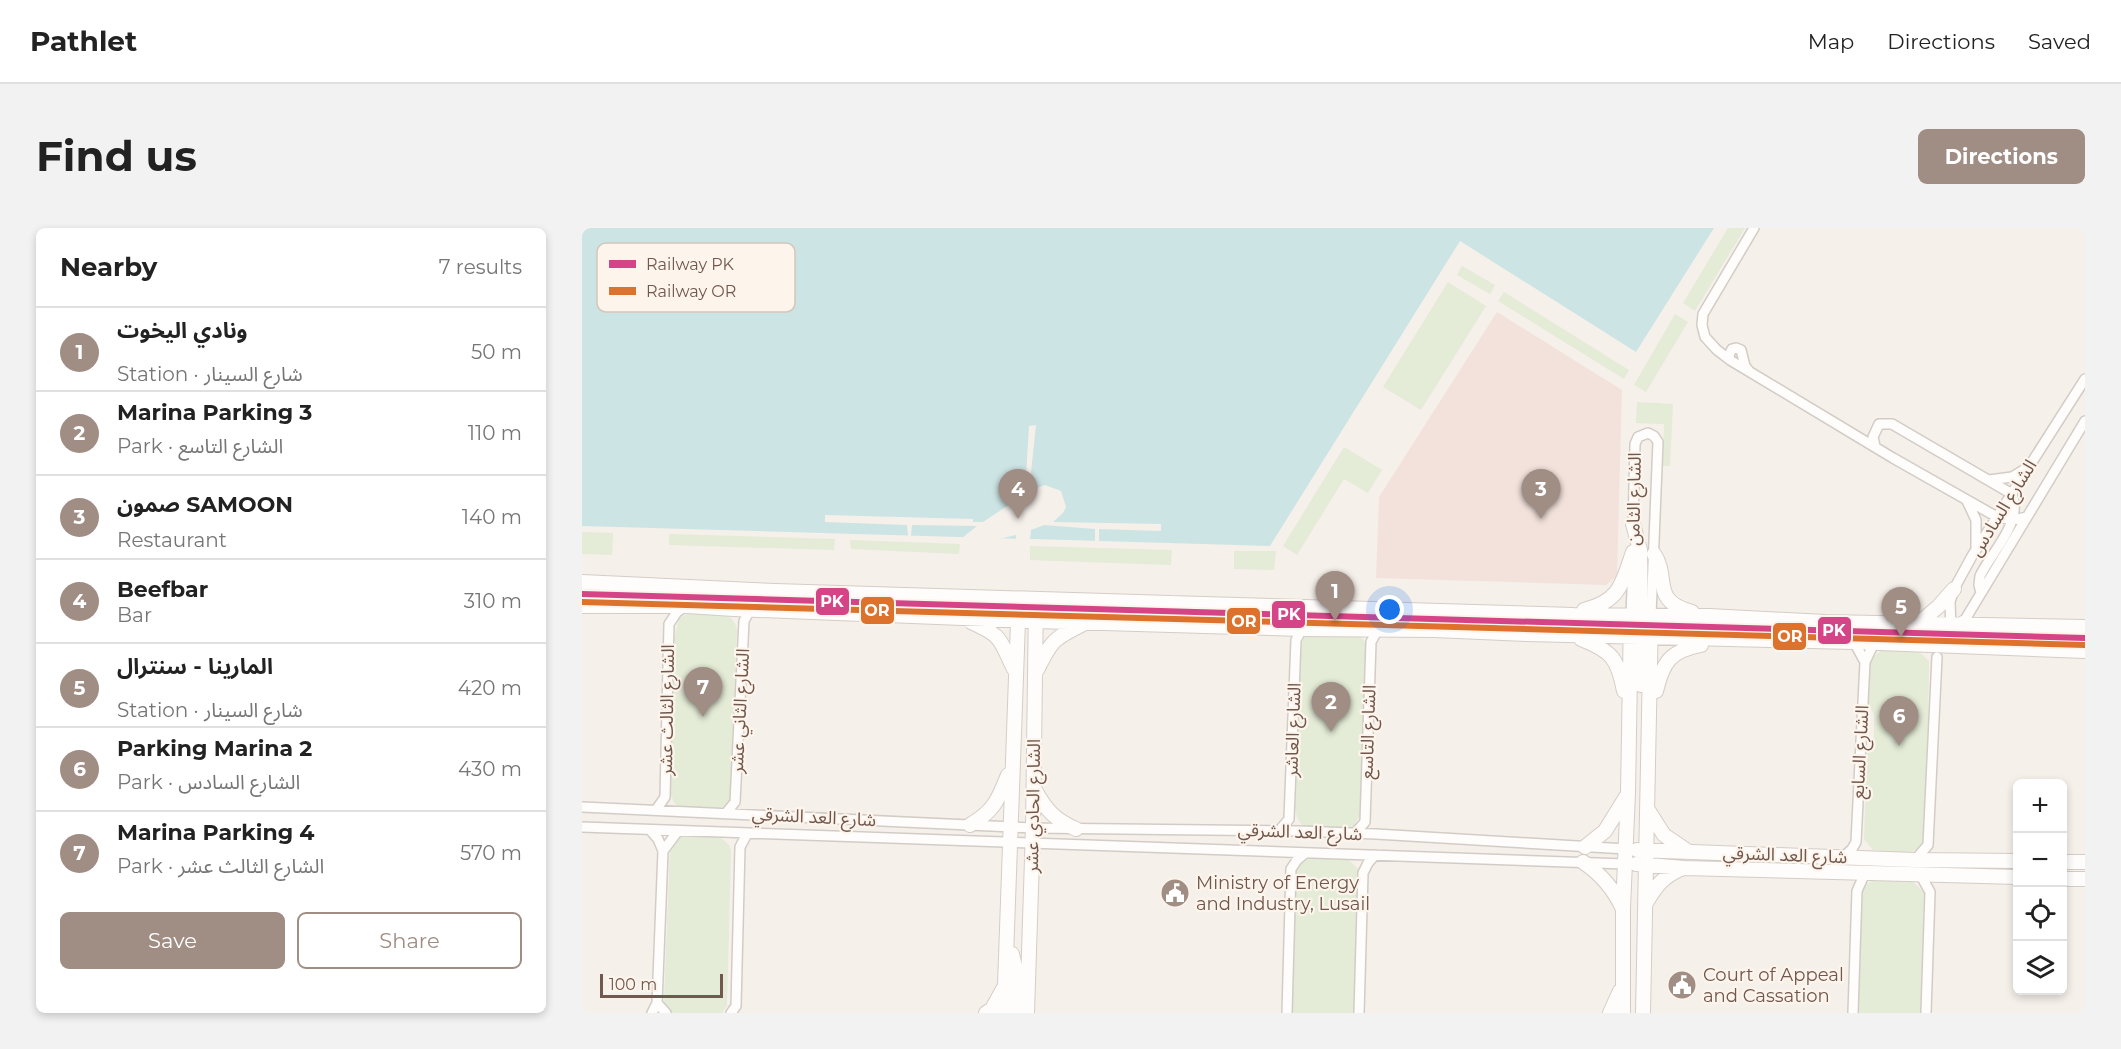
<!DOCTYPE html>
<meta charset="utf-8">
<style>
:root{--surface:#fff;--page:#f2f2f2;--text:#222;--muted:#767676;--line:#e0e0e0;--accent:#a08d84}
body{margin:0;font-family:Montserrat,"Noto Sans Arabic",sans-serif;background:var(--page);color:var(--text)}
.controls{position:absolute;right:18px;bottom:18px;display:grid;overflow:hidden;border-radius:9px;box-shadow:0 3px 9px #0003}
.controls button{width:54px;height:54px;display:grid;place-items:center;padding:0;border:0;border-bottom:2px solid var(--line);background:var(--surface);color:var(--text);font:30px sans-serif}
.scale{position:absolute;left:18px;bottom:15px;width:123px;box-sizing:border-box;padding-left:6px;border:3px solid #71574d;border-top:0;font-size:16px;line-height:21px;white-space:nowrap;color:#71574d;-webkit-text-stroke:4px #fdf5ec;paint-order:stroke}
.you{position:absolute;left:808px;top:382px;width:21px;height:21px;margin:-15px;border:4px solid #fff;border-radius:50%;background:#1a73e8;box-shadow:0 0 0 9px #1a73e833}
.badge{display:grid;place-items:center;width:39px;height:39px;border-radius:50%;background:var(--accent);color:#fff;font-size:20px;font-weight:700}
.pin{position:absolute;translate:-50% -50px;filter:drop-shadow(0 2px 3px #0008)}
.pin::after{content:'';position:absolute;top:32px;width:21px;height:18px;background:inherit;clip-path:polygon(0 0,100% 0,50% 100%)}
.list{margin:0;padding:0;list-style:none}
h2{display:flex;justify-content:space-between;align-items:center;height:78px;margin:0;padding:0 24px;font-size:26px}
h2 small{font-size:20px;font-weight:400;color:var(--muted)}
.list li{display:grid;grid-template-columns:39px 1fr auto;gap:18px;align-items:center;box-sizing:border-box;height:84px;padding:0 24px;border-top:2px solid var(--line)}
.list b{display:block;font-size:22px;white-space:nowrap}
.list p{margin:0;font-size:20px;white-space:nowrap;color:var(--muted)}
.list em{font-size:20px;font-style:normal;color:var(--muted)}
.actions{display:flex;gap:12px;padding:18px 24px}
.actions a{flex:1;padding:14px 0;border:2px solid var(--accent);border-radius:9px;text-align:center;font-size:21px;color:var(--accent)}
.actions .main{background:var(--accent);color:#fff}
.icon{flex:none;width:33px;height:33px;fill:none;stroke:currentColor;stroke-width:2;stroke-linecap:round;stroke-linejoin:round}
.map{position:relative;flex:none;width:1503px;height:785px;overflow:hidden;border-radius:9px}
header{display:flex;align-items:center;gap:36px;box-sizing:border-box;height:84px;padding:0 30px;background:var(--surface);border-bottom:2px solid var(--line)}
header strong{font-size:28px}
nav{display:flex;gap:33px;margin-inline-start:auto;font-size:21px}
.intro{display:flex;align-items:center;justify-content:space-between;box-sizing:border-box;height:144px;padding:0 36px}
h1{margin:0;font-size:42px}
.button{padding:15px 27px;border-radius:9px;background:var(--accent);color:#fff;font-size:21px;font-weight:700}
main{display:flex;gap:36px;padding:0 36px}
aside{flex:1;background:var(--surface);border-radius:9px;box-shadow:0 3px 9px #0003}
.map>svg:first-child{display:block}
.commercial{fill:#f3e2db}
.green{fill:#e4ebd6}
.water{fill:#cde4e4}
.pier{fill:#f6f0ea}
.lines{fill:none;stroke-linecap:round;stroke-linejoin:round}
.street-casing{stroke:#d3ccc6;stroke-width:12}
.secondary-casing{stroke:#d5ccc6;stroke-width:16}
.street{stroke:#fefdfc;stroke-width:9}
.secondary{stroke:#fefdfc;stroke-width:14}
.rail-1-casing{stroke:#fdf5ec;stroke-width:10}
.rail-2-casing{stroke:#fdf5ec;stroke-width:10}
.rail-1{stroke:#d64488;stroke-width:6}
.rail-2{stroke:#dd722d;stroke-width:6}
.labels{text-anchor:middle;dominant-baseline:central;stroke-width:4.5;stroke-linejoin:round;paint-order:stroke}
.street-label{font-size:18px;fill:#71574d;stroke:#fdf5ec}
.poi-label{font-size:18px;fill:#71574d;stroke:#fdf5ec;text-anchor:start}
.key{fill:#fdf5ec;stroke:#d3c6bc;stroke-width:1.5}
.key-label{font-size:16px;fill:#71574d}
.line-badge{stroke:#fdf5ec;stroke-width:2}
.badge-label{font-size:16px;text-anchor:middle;font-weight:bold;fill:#fff}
</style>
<header>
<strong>Pathlet</strong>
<nav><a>Map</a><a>Directions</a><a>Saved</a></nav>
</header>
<div class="intro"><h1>Find us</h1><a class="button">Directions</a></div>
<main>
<aside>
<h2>Nearby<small>7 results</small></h2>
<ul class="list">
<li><span class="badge">1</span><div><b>ونادي اليخوت</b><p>Station · شارع السينار</p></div><em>50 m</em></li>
<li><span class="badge">2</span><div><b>Marina Parking 3</b><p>Park · الشارع التاسع</p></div><em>110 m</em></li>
<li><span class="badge">3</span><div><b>صمون SAMOON</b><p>Restaurant</p></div><em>140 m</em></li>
<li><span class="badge">4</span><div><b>Beefbar</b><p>Bar</p></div><em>310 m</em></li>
<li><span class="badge">5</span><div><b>المارينا - سنترال</b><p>Station · شارع السينار</p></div><em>420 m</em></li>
<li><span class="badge">6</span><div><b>Parking Marina 2</b><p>Park · الشارع السادس</p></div><em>430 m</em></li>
<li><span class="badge">7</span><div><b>Marina Parking 4</b><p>Park · الشارع الثالث عشر</p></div><em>570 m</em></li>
</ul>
<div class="actions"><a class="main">Save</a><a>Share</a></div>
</aside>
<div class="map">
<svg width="1503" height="785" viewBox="0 0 1503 785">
<rect width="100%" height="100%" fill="#f6f0ea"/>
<!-- commercial -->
<path class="commercial" d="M915,84L1040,162L1035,348L1024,357L794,350L797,269Z"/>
<!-- green -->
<path class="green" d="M1146,0H1163L1113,83L1101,75Z
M880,38L913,57L908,66L875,47Z
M866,54L904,78L839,182L801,159Z
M922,64L1047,142L1042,151L916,73Z
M1093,86L1106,94L1064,164L1052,157Z
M1055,174L1091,176L1088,238H1081L1082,196L1054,195Z
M762,219L800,242L786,265L762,251L715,327L701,318Z
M0,304L31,305L30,327L0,326Z
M87,306L253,311L252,322L87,317Z
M268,312L378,316L377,326L269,321Z
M448,318L590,322L589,337L448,332Z
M652,323H694L692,342L652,341Z
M112,383C130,385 150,381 155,401L148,572C137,587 118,582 101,581C90,576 89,568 87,558L93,407L97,390Z
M775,405L781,411L785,419L780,583L772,598C762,601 731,603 722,598C716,594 714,587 713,580L718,427L721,411L725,407Z
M1299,423H1336L1347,433L1344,612C1333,631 1310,623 1291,622L1282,611L1285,524L1292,512V486L1285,474L1288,431Z
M111,606L137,608L147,617L149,623L145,778L140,785H91L85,780L82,774L88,620C93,610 100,607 111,606Z
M723,628H763L776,641L772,785H709L713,643L716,635Z
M1293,651L1329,652L1343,665L1339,785H1276L1280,665L1285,656Z"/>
<!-- water -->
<path class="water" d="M0,0H1132L1054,124L878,13L688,318L0,298Z"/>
<!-- pier -->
<path class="pier" d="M454,197L447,263L463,257L479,263L484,279L481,285L471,294L579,296V303L517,301V314H513V301L462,297L449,302L448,312H434V307L417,311L380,310L395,298L330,297L329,308H326L325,297L243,294V287L391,291V294H401L443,266L447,198Z"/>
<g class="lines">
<!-- street casing -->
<g class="street-casing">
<path id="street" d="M1172,0L1121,86L1120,97L1123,109L1135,122L1148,132L1311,230L1415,289L1431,292L1445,289
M1148,132L1147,127L1150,121L1154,120L1159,122L1163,138L1167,143
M1293,218L1291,209L1297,196H1310L1430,266
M1407,252L1430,249L1443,241
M1385,273L1394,292V320
M1051,302L1053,216L1056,209L1066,205L1072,208L1076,214L1069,387
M1399,365L1397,357L1398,348C1410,323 1441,295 1430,266
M1049,387L1051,337
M1381,395L1503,193
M1369,401L1368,374L1372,361L1390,328L1503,151
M1272,414L1283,434
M0,579L451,600L718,603L794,606L1044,621
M74,582L83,569L87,396L95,384L104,378
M144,585L153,574L162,393L168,382
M0,599L1043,636
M69,603L76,611L81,623L75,775L70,785
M697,603L707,591L714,412L720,401
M773,605L783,594L789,414L796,401
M81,623L96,603
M1260,630L1270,621L1274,614L1283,434L1292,415
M1333,632L1346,617L1355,429
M1338,646L1348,664L1344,785
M75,775L84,785
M149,785L154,778L158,619L165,606
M705,785L709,641L715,632L723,625
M777,785L781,645L786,635L793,627
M1271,785L1275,663L1283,645"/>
</g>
<!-- secondary casing -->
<g class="secondary-casing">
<path id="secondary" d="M1051,296L1058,322L1059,394
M1072,326C1088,350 1068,373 1110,384
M0,354L193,363L621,376L991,387L1127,388L1243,394L1503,399
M0,378H105L152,381L454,393L720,401L852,402L945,406L1272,414L1503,423
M1002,382C1038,373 1040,356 1051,324
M446,383L454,381L576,385L588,375
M389,394C422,409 417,411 432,441
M1337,395L1357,378L1372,361
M964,399L1049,398L1058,396
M1061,401L1069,399L1112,400L1222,403L1235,397
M1319,409L1369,407L1381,395
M999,411C1030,423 1036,431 1042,463
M1059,414V457
M455,442C470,412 471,411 501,396
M1074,463C1081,434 1088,423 1119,417
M453,562C464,582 473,592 494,601
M1066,582L1082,607L1107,624
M388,597C412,583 416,572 426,547
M1003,619L1023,603L1044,569
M1055,622L1333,632L1436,633
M1001,634C1019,646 1031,660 1040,679
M1480,634H1503
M1054,636L1102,640L1436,649
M1480,651H1503
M1064,675C1074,658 1081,648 1101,640
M430,726L433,739V785
M404,785L410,781L421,761
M422,785L436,393
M445,785L451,600L454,371
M1028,785L1038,763
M1041,785V680L1046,565L1049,387
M1061,785L1069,387"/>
</g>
<!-- street -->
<use href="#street" class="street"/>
<!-- secondary -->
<use href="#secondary" class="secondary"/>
<!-- rail-1 casing -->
<g class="rail-1-casing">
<path id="rail-1" d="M0,366L1503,410"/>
</g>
<!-- rail-2 casing -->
<g class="rail-2-casing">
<path id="rail-2" d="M0,374L1503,417"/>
</g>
<!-- rail-1 -->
<use href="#rail-1" class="rail-1"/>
<!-- rail-2 -->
<use href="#rail-2" class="rail-2"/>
</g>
<!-- icons -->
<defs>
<g id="civic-disc" transform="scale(1.5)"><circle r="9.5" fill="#a08d84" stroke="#fdf5ec"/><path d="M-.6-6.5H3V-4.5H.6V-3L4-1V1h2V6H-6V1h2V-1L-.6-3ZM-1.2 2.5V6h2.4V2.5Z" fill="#fff"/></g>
</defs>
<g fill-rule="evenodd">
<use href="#civic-disc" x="593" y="665"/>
<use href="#civic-disc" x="1100" y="757"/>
</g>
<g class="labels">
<!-- street labels -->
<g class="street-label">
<text transform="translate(1052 271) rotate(-89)">الشارع الثامن</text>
<text transform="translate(1421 280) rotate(-58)">الشارع السادس</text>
<text transform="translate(85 482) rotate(-89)">الشارع الثالث عشر</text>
<text transform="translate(158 483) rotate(-87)">الشارع الثاني عشر</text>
<text transform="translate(711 502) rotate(-88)">الشارع العاشر</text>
<text transform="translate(786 504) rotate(-88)">الشارع التاسع</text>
<text transform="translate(1278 524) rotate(-87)">الشارع السابع</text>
<text transform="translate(451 578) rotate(-89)">الشارع الحادي عشر</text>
<text transform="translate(232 589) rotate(3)">شارع العد الشرقي</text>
<text transform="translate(718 604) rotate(2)">شارع العد الشرقي</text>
<text transform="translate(1203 627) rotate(2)">شارع العد الشرقي</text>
</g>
<!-- poi labels -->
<g class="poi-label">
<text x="614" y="655">Ministry of Energy<tspan x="614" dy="21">and Industry, Lusail</tspan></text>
<text x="1121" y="747">Court of Appeal<tspan x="1121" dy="21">and Cassation</tspan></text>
</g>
</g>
<!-- legend -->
<rect x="15" y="15" width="198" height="69" rx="9" class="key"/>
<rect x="27" y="32" width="27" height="8" fill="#d64488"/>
<rect x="27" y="59" width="27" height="8" fill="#dd722d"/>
<g class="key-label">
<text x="64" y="42">Railway PK</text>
<text x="64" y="69">Railway OR</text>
</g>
<g class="line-badge">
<rect x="233" y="359" width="35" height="29" rx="6" fill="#d64488"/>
<rect x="278" y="368" width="35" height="29" rx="6" fill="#dd722d"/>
<rect x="689" y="372" width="35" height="29" rx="6" fill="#d64488"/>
<rect x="644" y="379" width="35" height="28" rx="6" fill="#dd722d"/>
<rect x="1235" y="388" width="35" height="29" rx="6" fill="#d64488"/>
<rect x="1190" y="394" width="35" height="29" rx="6" fill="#dd722d"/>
</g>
<g class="badge-label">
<text x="250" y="379">PK</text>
<text x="295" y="388">OR</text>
<text x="707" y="392">PK</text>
<text x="662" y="399">OR</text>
<text x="1252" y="408">PK</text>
<text x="1208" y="414">OR</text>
</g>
</svg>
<div class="controls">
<button>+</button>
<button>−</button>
<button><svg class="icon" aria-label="locate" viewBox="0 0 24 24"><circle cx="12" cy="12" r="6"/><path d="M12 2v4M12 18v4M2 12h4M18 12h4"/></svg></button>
<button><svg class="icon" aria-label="layers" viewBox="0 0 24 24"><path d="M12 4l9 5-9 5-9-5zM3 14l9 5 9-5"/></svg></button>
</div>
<div class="scale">100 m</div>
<div class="you"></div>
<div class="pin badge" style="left:753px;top:393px">1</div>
<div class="pin badge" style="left:749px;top:504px">2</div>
<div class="pin badge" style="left:959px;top:291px">3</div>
<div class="pin badge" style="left:436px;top:291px">4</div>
<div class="pin badge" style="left:1319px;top:409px">5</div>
<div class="pin badge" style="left:1317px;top:518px">6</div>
<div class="pin badge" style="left:121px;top:489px">7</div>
</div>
</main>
